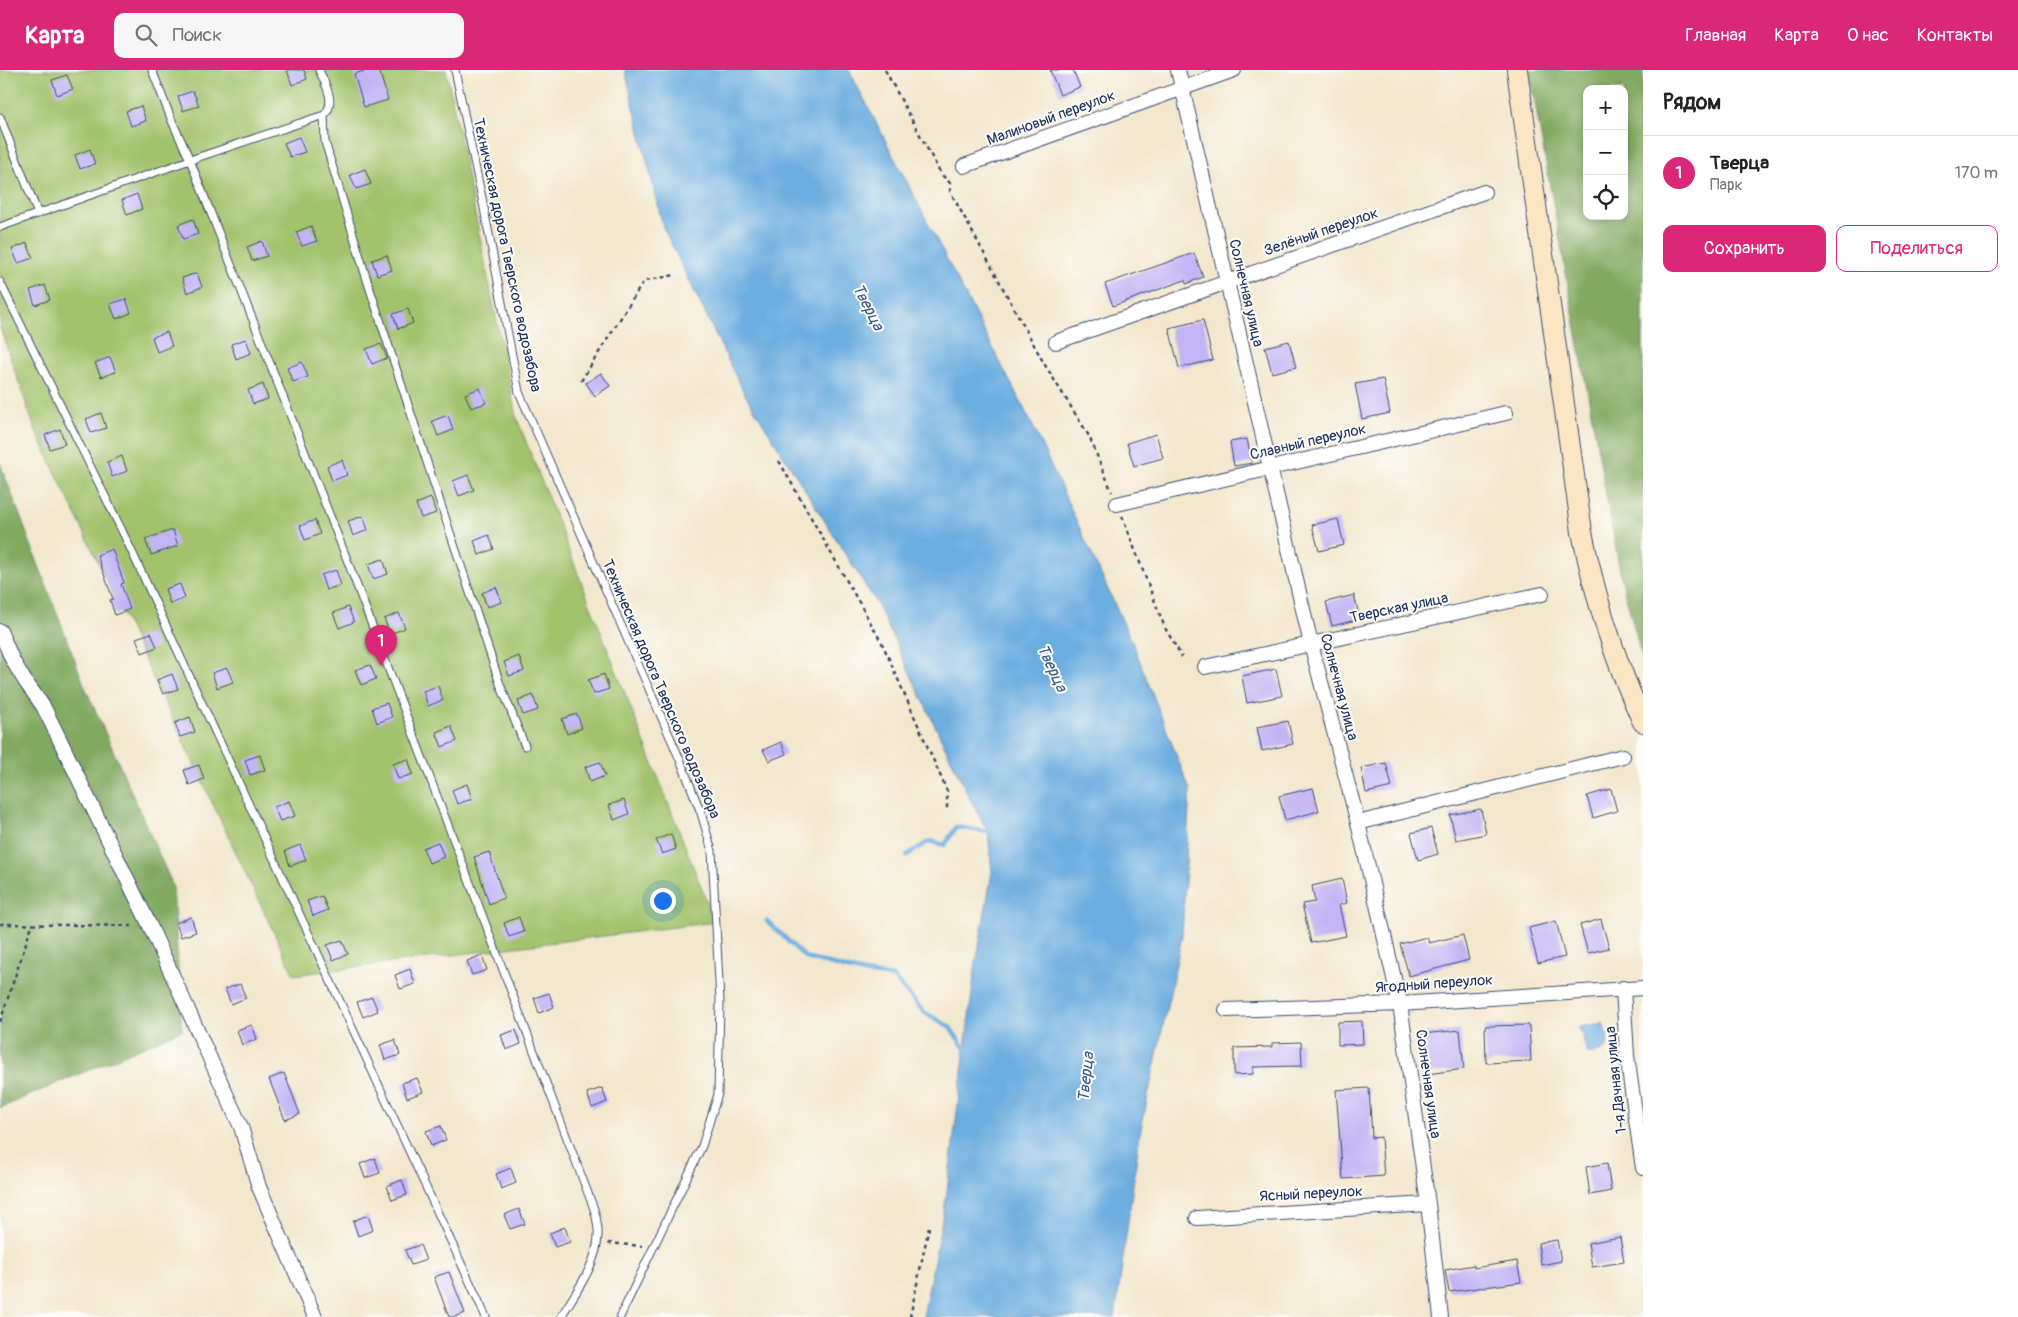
<!DOCTYPE html>
<html lang="ru">
<meta charset="utf-8">
<style>
:root{--surface:#fff;--page:#f6f6f6;--text:#222;--muted:#767676;--line:#e0e0e0;--accent:#db2777}
body{margin:0;font-family:Pangolin,sans-serif;background:var(--page);color:var(--text)}
.controls{position:absolute;right:15px;top:15px;display:grid;overflow:hidden;border-radius:10px;box-shadow:0 2px 8px #0003}
.controls button{width:45px;height:45px;display:grid;place-items:center;padding:0;border:0;border-bottom:1px solid var(--line);background:var(--surface);color:var(--text);font:25px sans-serif}
.you{position:absolute;left:662px;top:830px;width:18px;height:18px;margin:-12px;border:4px solid #fff;border-radius:50%;background:#1a73e8;box-shadow:0 0 0 8px #1a73e833}
.badge{display:grid;place-items:center;width:32px;height:32px;border-radius:50%;background:var(--accent);color:#fff;font-size:16px;font-weight:700}
.pin{position:absolute;translate:-50% -41px;filter:drop-shadow(0 1px 2px #0008)}
.pin::after{content:'';position:absolute;top:26px;width:18px;height:15px;background:inherit;clip-path:polygon(0 0,100% 0,50% 100%)}
.list{margin:0;padding:0;list-style:none}
h2{display:flex;justify-content:space-between;align-items:center;height:65px;margin:0;padding:0 20px;font-size:21px}
h2 small{font-size:16px;font-weight:400;color:var(--muted)}
.list li{display:grid;grid-template-columns:32px 1fr auto;gap:15px;align-items:center;box-sizing:border-box;height:75px;padding:0 20px;border-top:1px solid var(--line)}
.list b{display:block;font-size:19px;white-space:nowrap}
.list p{margin:0;font-size:16px;white-space:nowrap;color:var(--muted)}
.list em{font-size:16px;font-style:normal;color:var(--muted)}
.actions{display:flex;gap:10px;padding:15px 20px}
.actions a{flex:1;padding:11px 0;border:1px solid var(--accent);border-radius:10px;text-align:center;font-size:18px;color:var(--accent)}
.actions .main{background:var(--accent);color:#fff}
.icon{flex:none;width:28px;height:28px;fill:none;stroke:currentColor;stroke-width:2;stroke-linecap:round;stroke-linejoin:round}
.map{position:relative;flex:none;width:1643px;height:1247px;overflow:hidden}
header{display:flex;align-items:center;gap:30px;box-sizing:border-box;height:70px;padding:0 25px;background:var(--accent);color:#fff}
header strong{font-size:24px}
nav{display:flex;gap:28px;margin-inline-start:auto;font-size:18px}
.search{width:350px;height:45px;background:var(--page);display:flex;align-items:center;gap:12px;box-sizing:border-box;padding:0 18px;border-radius:10px;color:var(--muted);font-size:19px}
main{display:flex}
aside{flex:1;background:var(--surface)}
.map>svg:first-child{display:block}
.green{fill:#a2c36c;stroke:#5e7965}
.forest{fill:#81a960;stroke:#4e6c5f;fill-rule:evenodd}
.water{fill:#6cade0;stroke:#446e9f}
.lines{fill:none;stroke-linecap:round;stroke-linejoin:round}
.stream{stroke:#6cade0;stroke-width:4.5}
.building{fill:#c3b5f5}
.service-casing{stroke:#3b4b6f;stroke-width:9}
.minor-casing{stroke:#3b4b6f;stroke-width:16}
.secondary-casing{stroke:#3b4b6f;stroke-width:22}
.path{stroke:#3b4b6f;stroke-width:2.5;stroke-dasharray:4 4;stroke-linecap:butt}
.service{stroke:#fff;stroke-width:7}
.minor{stroke:#fff;stroke-width:14}
.secondary{stroke:#fbe6c4;stroke-width:20}
.labels{text-anchor:middle;dominant-baseline:central;stroke-width:4;stroke-linejoin:round;paint-order:stroke}
.street-label{font-size:15px;fill:#1b2f5e;stroke:#fdfcf7}
.water-label{font-size:16px;font-style:italic;fill:#375b8c;stroke:#fdfcf7}
</style>
<header>
<strong>Карта</strong>
<div class="search"><svg class="icon" aria-label="search" viewBox="0 0 24 24"><circle cx="10" cy="10" r="6"/><path d="M15 15l6 6"/></svg>Поиск</div>
<nav><a>Главная</a><a>Карта</a><a>О нас</a><a>Контакты</a></nav>
</header>
<main>
<div class="map">
<svg width="1643" height="1247" viewBox="0 0 1643 1247">
<rect width="100%" height="100%" fill="#fdfcf7"/>
<filter id="ink" filterUnits="userSpaceOnUse"><feTurbulence type="fractalNoise" baseFrequency=".02" numOctaves="2"/><feDisplacementMap in="SourceGraphic" scale="10" xChannelSelector="R" yChannelSelector="G"/><feConvolveMatrix kernelMatrix="1 2 1 2 8 2 1 2 1" color-interpolation-filters="sRGB"/></filter>
<filter id="wash" filterUnits="userSpaceOnUse"><feTurbulence type="fractalNoise" baseFrequency=".0096" numOctaves="4" result="noise"/><feDisplacementMap in="SourceGraphic" scale="20" xChannelSelector="R" yChannelSelector="G"/><feGaussianBlur stdDeviation="1.12" result="paint"/><feColorMatrix in="noise" values="0 0 0 0 0 0 0 0 0 0 0 0 0 0 0 0 0 1.4 0 .05"/><feComposite in="paint" operator="in"/></filter>
<g filter="url(#wash)">
<rect width="100%" height="100%" fill="#f3e7cd"/>
<!-- green -->
<path class="green" d="M0,0H446L516,346L715,852L294,905L35,359L0,258Z"/>
<!-- forest -->
<path class="forest" d="M1529,0H1643V592L1621,507ZM1587,19H1624V146H1587Z
M0,393L85,617L173,816L182,960L0,1038Z"/>
<!-- water -->
<path class="water" d="M625,0H849L1031,352L1133,574L1190,720L1182,866L1140,1064L1115,1247H923L946,1129L975,899L992,802L988,762L969,727L877,534L744,323L663,157Z
M1603,953C1611,971 1611,985 1587,983L1579,957Z"/>
<g class="lines">
<!-- stream -->
<path class="stream" d="M907,785L930,771L945,775L956,757L988,762L993,761
M767,851L806,888L864,903L893,907L925,943L949,956L965,979L969,981"/>
</g>
<g id="blocks">
<!-- building -->
<path class="building" d="M287,0H304L307,9L292,15Z
M368,0H379L388,30L364,37L354,4Z
M1050,0H1073L1080,17L1060,25Z
M67,5L73,19L57,25L52,10Z
M193,21L199,36L183,41L178,26Z
M141,36L146,51L131,56L126,41Z
M299,67L305,82L290,87L284,73Z
M90,79L95,94L80,99L75,85Z
M365,99L371,114L356,119L350,105Z
M137,124L142,139L127,145L122,130Z
M193,149L198,164L183,169L178,155Z
M311,156L317,171L302,176L296,162Z
M262,171L267,186L252,191L247,177Z
M27,173L33,188L18,193L12,179Z
M1194,183L1203,207L1186,214L1185,210L1113,236L1105,214Z
M387,185L392,200L377,205L372,190Z
M197,203L202,217L187,223L182,208Z
M45,215L50,230L35,235L30,220Z
M126,229L131,243L116,249L110,234Z
M408,239L413,253L398,259L393,244Z
M1203,250L1213,290L1179,298L1169,258Z
M167,262L172,276L157,282L152,267Z
M246,269L251,283L236,289L231,274Z
M1289,271L1296,297L1272,303L1265,277Z
M381,274L387,288L372,294L366,279Z
M110,287L116,302L101,307L95,293Z
M302,292L308,307L293,312L287,298Z
M601,303L610,316L595,326L586,313Z
M1383,309L1390,343L1362,349L1355,314Z
M263,314L268,329L253,334L248,320Z
M480,318L486,333L471,338L465,324Z
M101,343L106,358L91,363L86,349Z
M448,345L453,360L438,366L432,351Z
M60,359L65,374L50,379L45,365Z
M1156,364L1163,388L1134,396L1127,373Z
M1247,369L1252,393L1234,396L1230,372Z
M122,386L127,401L112,407L107,392Z
M342,390L347,405L332,411L327,396Z
M468,405L474,420L459,426L453,411Z
M431,428L436,443L421,448L416,434Z
M363,446L368,460L353,466L348,451Z
M1338,449L1344,475L1319,481L1312,455Z
M315,450L320,464L305,470L300,456Z
M173,460L178,476L151,485L145,469Z
M489,465L494,479L479,485L474,471Z
M112,479L124,513L121,514L130,539L115,545L110,530L113,529L97,485Z
M383,489L388,504L373,509L368,494Z
M336,500L341,515L326,520L321,505Z
M180,514L185,528L170,534L165,519Z
M496,517L502,532L487,537L482,523Z
M1354,525L1360,549L1332,556L1326,532Z
M348,537L354,552L339,558L333,543Z
M399,543L405,558L390,564L384,549Z
M151,563L157,577L142,583L136,568Z
M519,586L524,601L509,606L504,592Z
M370,595L376,609L361,615L355,600Z
M227,598L233,612L217,618L212,603Z
M1276,599L1282,626L1247,633L1242,606Z
M172,604L178,619L163,624L157,610Z
M604,604L609,619L594,624L588,610Z
M438,616L443,630L428,636L423,621Z
M533,625L538,640L523,645L518,631Z
M387,633L392,647L377,653L372,638Z
M577,644L582,658L567,664L562,649Z
M190,647L195,662L180,667L175,653Z
M1288,651L1293,674L1262,681L1257,657Z
M451,656L457,671L442,677L436,662Z
M781,672L786,684L769,691L763,680Z
M260,685L265,700L250,705L245,690Z
M408,689L413,704L398,709L393,694Z
M600,692L605,706L590,712L585,697Z
M1386,693L1392,717L1366,723L1361,698Z
M199,695L204,709L189,715L184,700Z
M467,714L472,729L457,734L452,720Z
M1313,718L1319,741L1285,750L1279,726Z
M1611,719L1617,741L1593,748L1587,726Z
M624,730L629,744L614,750L609,735Z
M289,731L295,746L280,751L274,737Z
M1481,739L1486,764L1456,770L1450,745Z
M1431,758L1438,784L1418,790L1411,763Z
M671,764L676,779L662,784L656,770Z
M438,772L444,787L429,793L423,778Z
M300,775L306,790L290,796L285,781Z
M489,782L504,828L489,834L474,787Z
M1342,809L1347,833L1339,835L1346,866L1311,873L1302,834L1315,832L1312,816Z
M322,826L328,840L313,846L307,831Z
M191,847L196,862L181,867L176,853Z
M519,847L524,862L509,867L504,853Z
M1601,849L1609,878L1588,883L1580,855Z
M1556,851L1565,887L1538,893L1529,858Z
M1463,865L1469,890L1409,906L1400,874L1427,867L1429,873Z
M342,870L348,884L333,890L327,875Z
M482,885L487,900L472,905L467,891Z
M410,899L415,914L400,919L395,905Z
M240,914L246,928L231,934L225,919Z
M549,923L554,937L539,943L534,928Z
M372,927L378,941L363,947L357,932Z
M1362,951L1363,974L1338,975V952Z
M252,955L257,969L242,975L237,960Z
M1529,955L1531,991L1486,993L1485,956Z
M516,960L521,974L506,980L501,965Z
M1460,960L1464,999L1427,1004L1422,964Z
M395,970L400,985L385,990L380,975Z
M1301,972L1302,996L1253,997V1004L1234,1005V978L1272,977V973Z
M284,1003L300,1044L285,1050L269,1009Z
M417,1008L423,1022L407,1028L402,1013Z
M602,1018L607,1032L592,1038L587,1023Z
M1369,1018L1372,1068L1381,1067L1384,1106L1343,1109L1336,1020Z
M441,1056L446,1070L431,1076L426,1061Z
M375,1088L380,1103L365,1108L360,1094Z
M1607,1093L1611,1121L1590,1125L1586,1097Z
M511,1098L516,1113L501,1119L496,1104Z
M402,1110L407,1125L392,1130L387,1116Z
M519,1139L525,1154L510,1159L504,1145Z
M368,1145L373,1160L358,1166L353,1151Z
M565,1157L570,1172L555,1177L550,1163Z
M1620,1167L1624,1192L1592,1197L1588,1173Z
M1557,1170L1561,1191L1541,1195L1538,1173Z
M420,1175L426,1190L411,1195L405,1180Z
M1517,1191L1521,1212L1449,1222L1445,1200L1474,1195V1198Z
M449,1202L465,1243L454,1247H449L434,1207Z"/>
</g>
</g>
<g filter="url(#ink)">
<use href="#blocks" fill-opacity="0" stroke="#3b4b6f" stroke-width="1"/>
<g class="lines">
<!-- service casing -->
<g class="service-casing">
<path id="service" d="M152,0L172,51L190,90L346,487L594,1139C596,1147 599,1157 598,1166C597,1195 575,1223 561,1247
M455,0L483,133L519,322L681,692L701,743L712,781L720,931L718,1024L702,1076L620,1247
M324,45L325,72L367,210L500,614L525,676
M0,47L38,144
M0,157L190,90L324,45C337,33 325,14 319,0
M0,212L126,469L486,1247"/>
</g>
<!-- minor casing -->
<g class="minor-casing">
<path id="minor" d="M1178,0L1311,574L1358,753L1400,934L1428,1134L1441,1247
M964,96L1234,0
M1056,272L1484,122
M1117,434L1506,343
M0,561L13,591L25,611L43,636L55,660L150,856L241,1057L259,1117L315,1247
M1205,597L1542,524
M1358,753L1623,686
M1623,918L1627,986L1643,1098
M1226,940L1400,934L1643,918
M1197,1148L1428,1134"/>
</g>
<!-- secondary casing -->
<g class="secondary-casing">
<path id="secondary" d="M1517,0L1582,462C1595,528 1615,591 1643,652"/>
</g>
<!-- path -->
<path class="path" d="M885,0L941,104L950,113V121L1045,295L1089,366L1112,422
M581,311L644,211L675,205
M779,391L882,573L947,721V742
M1122,446L1165,558L1182,587
M0,854L136,856
M0,952L32,855
M608,1173L642,1176
M910,1247L929,1157"/>
<!-- service -->
<use href="#service" class="service"/>
<!-- minor -->
<use href="#minor" class="minor"/>
<!-- secondary -->
<use href="#secondary" class="secondary"/>
</g>
</g>
<g class="labels">
<!-- street labels -->
<g class="street-label">
<text transform="translate(1051 48) rotate(-20)">Малиновый переулок</text>
<text transform="translate(1321 162) rotate(-19)">Зелёный переулок</text>
<text transform="translate(507 185) rotate(78)">Техническая дорога Тверского водозабора</text>
<text transform="translate(1246 223) rotate(77)">Солнечная улица</text>
<text transform="translate(1308 372) rotate(-13)">Славный переулок</text>
<text transform="translate(1399 538) rotate(-12)">Тверская улица</text>
<text transform="translate(1339 617) rotate(75)">Солнечная улица</text>
<text transform="translate(661 619) rotate(67)">Техническая дорога Тверского водозабора</text>
<text transform="translate(1434 914) rotate(-4)">Ягодный переулок</text>
<text transform="translate(1616 1010) rotate(-96)">1-я Дачная улица</text>
<text transform="translate(1428 1014) rotate(82)">Солнечная улица</text>
<text transform="translate(1311 1124) rotate(-3)">Ясный переулок</text>
</g>
<!-- water labels -->
<g class="water-label">
<text transform="translate(868 237) rotate(63)">Тверца</text>
<text transform="translate(1052 598) rotate(65)">Тверца</text>
<text transform="translate(1086 1007) rotate(-84)">Тверца</text>
</g>
</g>
</svg>
<div class="controls">
<button>+</button>
<button>−</button>
<button><svg class="icon" aria-label="locate" viewBox="0 0 24 24"><circle cx="12" cy="12" r="6"/><path d="M12 2v4M12 18v4M2 12h4M18 12h4"/></svg></button>
</div>
<div class="you"></div>
<div class="pin badge" style="left:381px;top:596px">1</div>
</div>
<aside>
<h2>Рядом<small></small></h2>
<ul class="list">
<li><span class="badge">1</span><div><b>Тверца</b><p>Парк</p></div><em>170 m</em></li>
</ul>
<div class="actions"><a class="main">Сохранить</a><a>Поделиться</a></div>
</aside>
</main>
